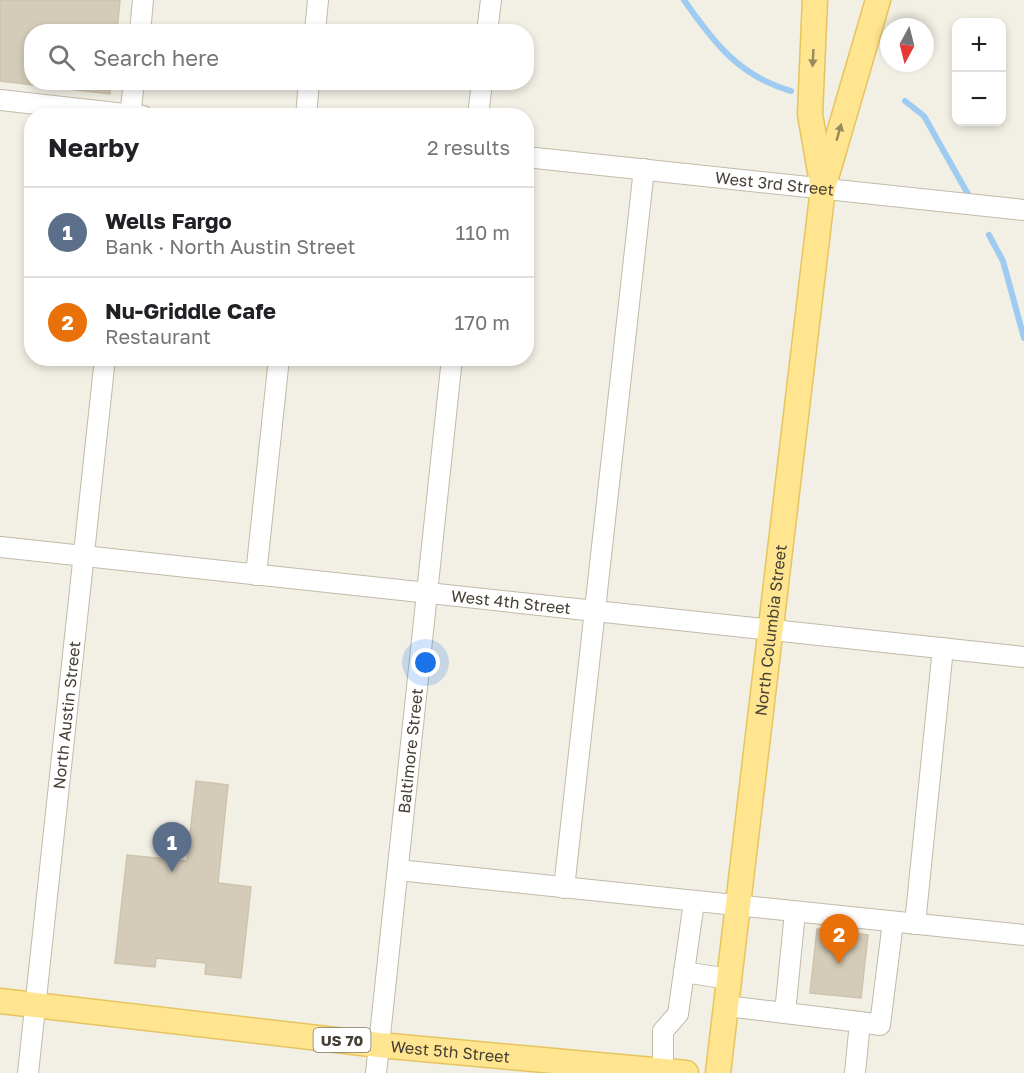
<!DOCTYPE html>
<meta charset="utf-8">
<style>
:root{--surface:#fff;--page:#f2f2f2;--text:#202124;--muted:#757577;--line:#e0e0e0;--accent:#d93025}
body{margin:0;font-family:"Golos Text",sans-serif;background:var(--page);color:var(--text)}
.controls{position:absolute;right:18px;top:18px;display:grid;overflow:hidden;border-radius:12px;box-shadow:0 3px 9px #0003}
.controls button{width:54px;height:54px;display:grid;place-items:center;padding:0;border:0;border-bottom:2px solid var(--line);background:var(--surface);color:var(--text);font:30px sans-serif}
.compass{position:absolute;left:880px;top:18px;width:54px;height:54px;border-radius:50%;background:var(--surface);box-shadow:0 3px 9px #0003;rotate:187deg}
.you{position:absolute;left:426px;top:663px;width:21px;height:21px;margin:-15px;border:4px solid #fff;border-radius:50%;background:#1a73e8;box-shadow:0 0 0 9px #1a73e833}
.badge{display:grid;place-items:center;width:39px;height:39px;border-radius:50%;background:var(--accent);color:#fff;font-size:20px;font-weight:700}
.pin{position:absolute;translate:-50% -50px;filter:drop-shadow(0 2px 3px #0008)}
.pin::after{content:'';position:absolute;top:32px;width:21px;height:18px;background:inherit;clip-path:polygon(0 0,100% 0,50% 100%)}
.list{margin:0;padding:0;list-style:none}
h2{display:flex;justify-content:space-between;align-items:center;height:78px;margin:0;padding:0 24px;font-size:26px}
h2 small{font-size:20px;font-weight:400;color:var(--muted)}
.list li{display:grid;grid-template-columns:39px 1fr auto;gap:18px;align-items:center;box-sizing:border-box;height:90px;padding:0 24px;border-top:2px solid var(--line)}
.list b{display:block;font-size:22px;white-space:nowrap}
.list p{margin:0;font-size:20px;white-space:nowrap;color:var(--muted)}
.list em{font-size:20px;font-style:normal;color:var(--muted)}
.icon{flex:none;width:33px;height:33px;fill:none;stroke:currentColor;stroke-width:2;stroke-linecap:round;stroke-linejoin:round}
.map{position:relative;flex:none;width:1024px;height:1073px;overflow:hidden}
.search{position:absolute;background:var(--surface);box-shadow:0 3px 9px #0003;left:24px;top:24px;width:510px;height:66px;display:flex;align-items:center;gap:15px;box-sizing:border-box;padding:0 21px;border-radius:24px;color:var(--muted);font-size:22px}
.panel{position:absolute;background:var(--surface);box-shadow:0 3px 9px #0003;left:24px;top:108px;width:510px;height:258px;border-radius:24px}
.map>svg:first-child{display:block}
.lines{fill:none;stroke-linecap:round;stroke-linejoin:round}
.stream{stroke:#9ecbf1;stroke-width:6}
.building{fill:#d4cbb9;stroke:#cfc3ac;stroke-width:1.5}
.minor-casing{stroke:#c1baa9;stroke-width:22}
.major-casing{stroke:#e6c45f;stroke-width:27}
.minor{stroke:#fff;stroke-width:20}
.major{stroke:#ffe590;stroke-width:24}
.oneway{fill:#998a5d}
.labels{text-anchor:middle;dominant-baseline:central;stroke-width:5;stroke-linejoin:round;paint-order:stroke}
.shield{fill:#fff;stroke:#7d7971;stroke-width:1.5}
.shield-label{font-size:15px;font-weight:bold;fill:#453f34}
.street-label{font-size:16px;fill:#453f34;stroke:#fff}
</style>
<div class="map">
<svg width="1024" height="1073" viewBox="0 0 1024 1073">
<rect width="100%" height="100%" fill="#f2efe4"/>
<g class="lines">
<!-- stream -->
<path class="stream" d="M684,0C714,43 739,76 791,91
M905,101L924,116L969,196
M989,235L1003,261L1024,338"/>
</g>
<!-- building -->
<path class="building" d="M0,0H120L117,32H32V82H111L110,94L0,81Z
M196,781L228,785L218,883L251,887L241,978L205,974L206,963L156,958L155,967L115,963L127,855L187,861Z
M817,929L868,935L861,998L810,993Z"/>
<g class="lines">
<!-- minor casing -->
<g class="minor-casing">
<g id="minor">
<path d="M140,32L143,0"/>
<path d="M315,32L318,0"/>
<path d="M487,32L491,0"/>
<path d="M0,100L143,116"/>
<path d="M130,116L134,82"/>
<path d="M306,116L309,82"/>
<path d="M478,116L482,82"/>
<path id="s1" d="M526,157L1024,210"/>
<path id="s2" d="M0,547L1024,657"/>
<path d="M256,575L279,358"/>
<path d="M398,870L1024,935"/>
<path d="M564,888L644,169"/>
<path d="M795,912L785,1013L860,1022L855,1073"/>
<path d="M915,924L943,648"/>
<path d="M684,972L729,979"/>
<path d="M726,1006L785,1013"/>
<path d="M860,1022L880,1025L893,922"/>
<path d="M663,1071V1031L678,1014L694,902"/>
<path id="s3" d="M28,1073L105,358"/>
<path id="s4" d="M376,1073L452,358"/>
</g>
</g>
<!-- major casing -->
<g class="major-casing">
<g id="major">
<path d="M815,0L810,114L822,183"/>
<path id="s5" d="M0,1001L379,1045L686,1073"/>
<path id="s6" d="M718,1073L823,188L878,0"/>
</g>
</g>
<!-- minor -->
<use href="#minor" class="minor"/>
<!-- major -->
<use href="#major" class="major"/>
</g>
<!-- one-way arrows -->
<defs><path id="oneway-solid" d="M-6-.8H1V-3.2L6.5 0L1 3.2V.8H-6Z" transform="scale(1.5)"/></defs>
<g class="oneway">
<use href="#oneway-solid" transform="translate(813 58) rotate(93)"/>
<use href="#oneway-solid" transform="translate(839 132) rotate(-74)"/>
</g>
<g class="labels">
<!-- shield labels -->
<rect class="shield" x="313.5" y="1028" width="57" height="24" rx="4.5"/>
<g class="shield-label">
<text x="342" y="1040">US 70</text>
</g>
<!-- street labels -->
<g class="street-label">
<text stroke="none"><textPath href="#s1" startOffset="250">West 3rd Street</textPath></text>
<text stroke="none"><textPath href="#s2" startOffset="514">West 4th Street</textPath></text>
<text stroke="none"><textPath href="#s6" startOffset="446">North Columbia Street</textPath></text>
<text stroke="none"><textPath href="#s3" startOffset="360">North Austin Street</textPath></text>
<text stroke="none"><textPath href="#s4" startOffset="324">Baltimore Street</textPath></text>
<text stroke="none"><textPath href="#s5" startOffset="453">West 5th Street</textPath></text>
</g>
</g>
</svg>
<div class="controls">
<button>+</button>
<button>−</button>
</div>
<svg class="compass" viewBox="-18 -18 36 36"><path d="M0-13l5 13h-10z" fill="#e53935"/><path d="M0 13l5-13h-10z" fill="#757577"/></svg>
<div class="you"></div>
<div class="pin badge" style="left:172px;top:872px;background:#5c6f8a">1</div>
<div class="pin badge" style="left:839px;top:964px;background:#e8710a">2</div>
<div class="search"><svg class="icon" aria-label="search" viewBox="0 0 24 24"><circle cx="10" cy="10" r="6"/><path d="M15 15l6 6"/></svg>Search here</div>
<section class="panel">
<h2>Nearby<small>2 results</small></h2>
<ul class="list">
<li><span class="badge" style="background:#5c6f8a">1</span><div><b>Wells Fargo</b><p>Bank · North Austin Street</p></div><em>110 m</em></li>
<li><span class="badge" style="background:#e8710a">2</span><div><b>Nu-Griddle Cafe</b><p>Restaurant</p></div><em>170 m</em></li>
</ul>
</section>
</div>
